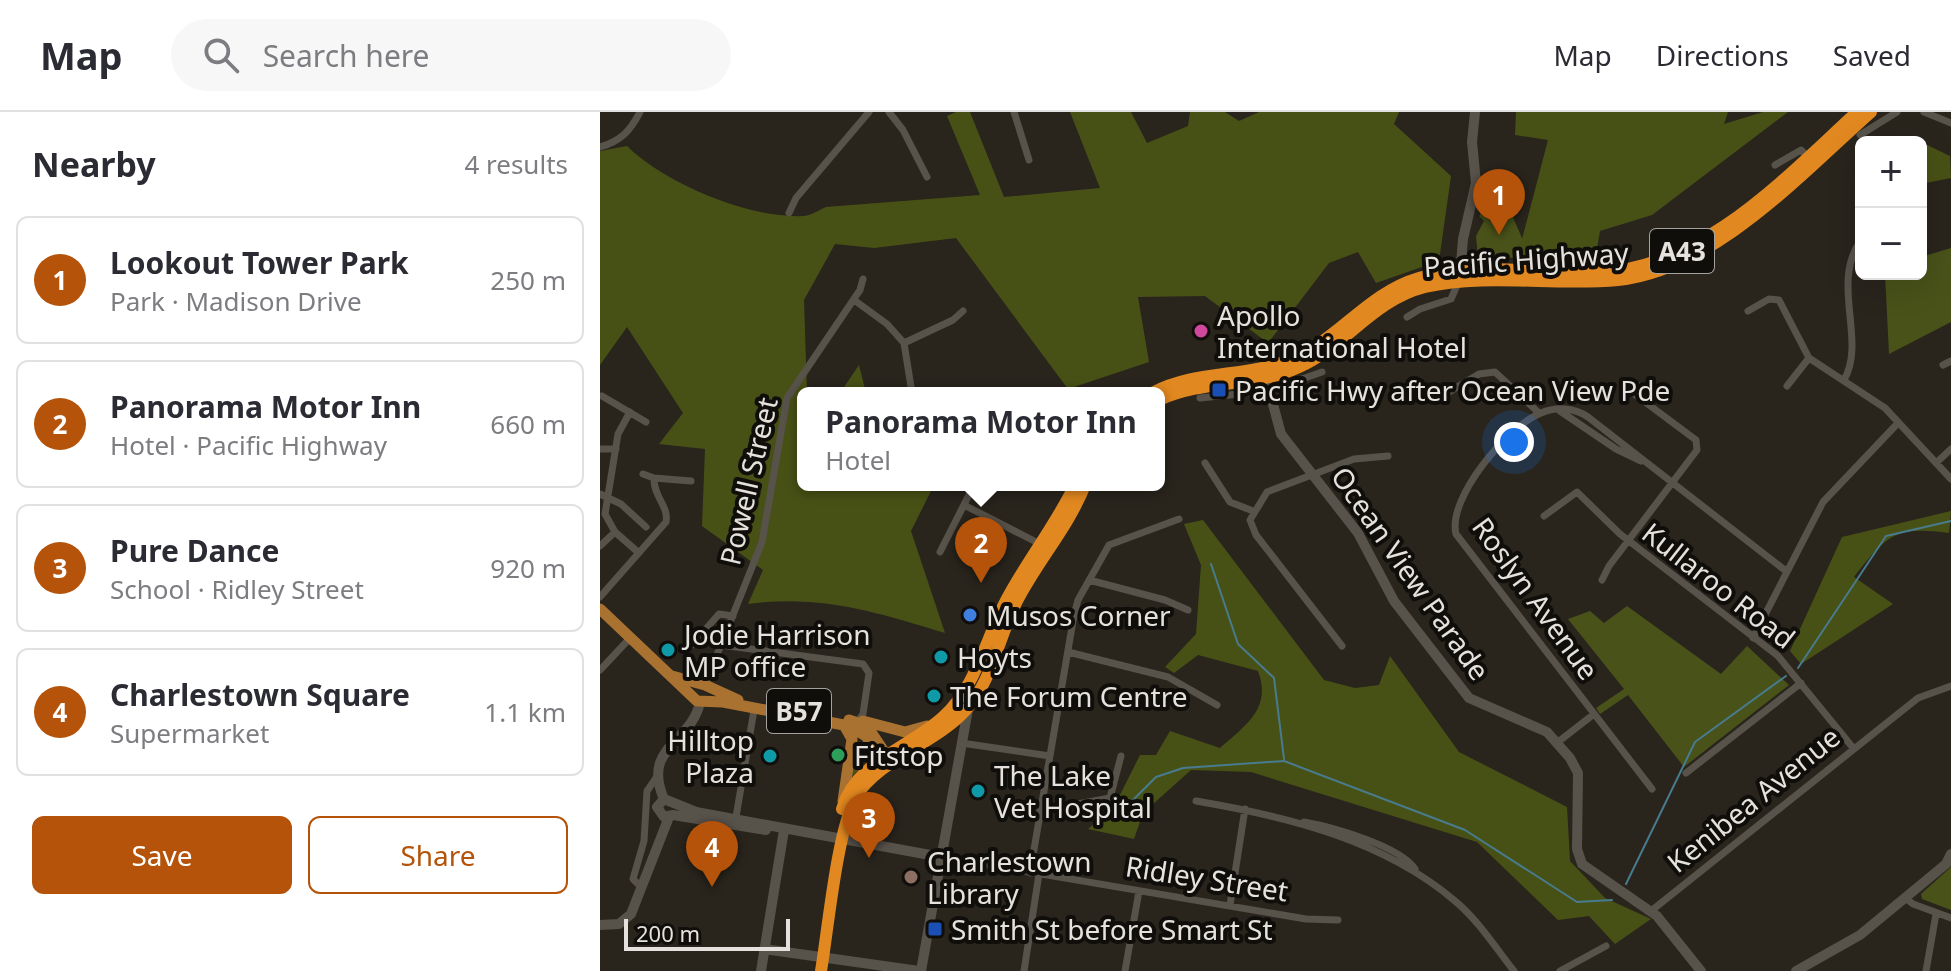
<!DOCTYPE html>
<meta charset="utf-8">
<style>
:root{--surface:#fff;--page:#f7f7f7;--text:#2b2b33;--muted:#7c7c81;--line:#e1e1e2;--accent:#b45309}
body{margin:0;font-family:"Noto Sans",sans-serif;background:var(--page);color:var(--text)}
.controls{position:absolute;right:24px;top:24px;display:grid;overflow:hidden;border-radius:12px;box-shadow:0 8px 32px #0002}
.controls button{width:72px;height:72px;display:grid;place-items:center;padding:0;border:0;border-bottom:2px solid var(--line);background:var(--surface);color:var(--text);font:40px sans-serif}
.scale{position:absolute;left:24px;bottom:20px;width:166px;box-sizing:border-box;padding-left:8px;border:4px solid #e5e2dd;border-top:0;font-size:22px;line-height:28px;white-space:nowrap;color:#e5e2dd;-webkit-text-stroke:6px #100e0b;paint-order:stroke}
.you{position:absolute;left:914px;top:330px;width:28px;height:28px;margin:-20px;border:6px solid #fff;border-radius:50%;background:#1a73e8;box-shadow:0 0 0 12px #1a73e833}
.badge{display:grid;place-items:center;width:52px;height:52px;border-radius:50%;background:var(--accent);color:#fff;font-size:26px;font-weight:700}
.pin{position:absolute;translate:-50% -66px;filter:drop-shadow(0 2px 4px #0008)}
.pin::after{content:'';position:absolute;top:42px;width:28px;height:24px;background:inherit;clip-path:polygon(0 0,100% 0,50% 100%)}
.popup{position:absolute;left:197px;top:275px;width:368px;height:104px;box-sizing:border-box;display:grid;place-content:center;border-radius:12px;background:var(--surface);filter:drop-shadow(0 2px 6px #0005);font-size:26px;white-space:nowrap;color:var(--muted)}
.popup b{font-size:30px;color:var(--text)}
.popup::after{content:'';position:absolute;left:50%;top:100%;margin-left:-16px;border:16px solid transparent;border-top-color:var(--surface)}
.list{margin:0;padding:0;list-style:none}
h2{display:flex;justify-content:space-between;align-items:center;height:104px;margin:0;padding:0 32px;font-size:34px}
h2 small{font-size:26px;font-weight:400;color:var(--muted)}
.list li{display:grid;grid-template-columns:52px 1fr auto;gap:24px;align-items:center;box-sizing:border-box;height:128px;margin:0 16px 16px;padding:0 16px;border:2px solid var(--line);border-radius:12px}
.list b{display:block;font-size:30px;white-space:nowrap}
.list p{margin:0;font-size:26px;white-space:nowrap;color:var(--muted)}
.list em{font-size:26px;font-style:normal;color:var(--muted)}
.actions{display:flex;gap:16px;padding:24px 32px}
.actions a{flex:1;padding:18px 0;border:2px solid var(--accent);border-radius:12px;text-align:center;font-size:28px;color:var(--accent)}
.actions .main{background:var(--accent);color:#fff}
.icon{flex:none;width:44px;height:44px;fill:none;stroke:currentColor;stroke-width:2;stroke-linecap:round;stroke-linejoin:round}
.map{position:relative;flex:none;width:1351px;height:859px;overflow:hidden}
header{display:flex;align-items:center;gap:48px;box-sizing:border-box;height:112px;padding:0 40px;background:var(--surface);border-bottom:2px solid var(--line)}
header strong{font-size:38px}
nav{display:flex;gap:44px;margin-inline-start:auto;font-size:28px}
.search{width:560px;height:72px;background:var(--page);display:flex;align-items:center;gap:20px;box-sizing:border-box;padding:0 28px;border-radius:44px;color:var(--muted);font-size:30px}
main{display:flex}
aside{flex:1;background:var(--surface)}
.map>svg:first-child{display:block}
.green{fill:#495219}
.forest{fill:#485115}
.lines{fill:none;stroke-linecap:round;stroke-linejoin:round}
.stream{stroke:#487b8f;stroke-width:2}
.street{stroke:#57524a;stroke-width:7}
.secondary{stroke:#57524a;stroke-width:10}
.primary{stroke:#aa7231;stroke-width:11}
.highway{stroke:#e28820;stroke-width:12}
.hotel-dot{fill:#d1479c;stroke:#100e0b;stroke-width:3}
.transit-dot{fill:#1a4fb4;stroke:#100e0b;stroke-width:3}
.shop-dot{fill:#3f7fe0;stroke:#100e0b;stroke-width:3}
.culture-dot{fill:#0f9aa8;stroke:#100e0b;stroke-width:3}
.leisure-dot{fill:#2e9e5b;stroke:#100e0b;stroke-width:3}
.education-dot{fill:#8d6e63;stroke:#100e0b;stroke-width:3}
.labels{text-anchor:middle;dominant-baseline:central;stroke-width:8;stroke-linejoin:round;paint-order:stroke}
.shield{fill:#100e0b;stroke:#a5a29e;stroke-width:2}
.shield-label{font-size:26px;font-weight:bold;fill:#e5e2dd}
.street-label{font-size:28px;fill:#e5e2dd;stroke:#100e0b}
.poi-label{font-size:28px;fill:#e5e2dd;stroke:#100e0b;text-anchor:start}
</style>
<header>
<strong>Map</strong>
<div class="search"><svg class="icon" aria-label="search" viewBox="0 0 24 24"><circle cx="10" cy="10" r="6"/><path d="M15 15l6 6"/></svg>Search here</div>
<nav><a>Map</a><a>Directions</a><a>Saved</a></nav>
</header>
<main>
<aside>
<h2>Nearby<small>4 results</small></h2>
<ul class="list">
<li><span class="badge">1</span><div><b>Lookout Tower Park</b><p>Park · Madison Drive</p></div><em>250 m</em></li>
<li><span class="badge">2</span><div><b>Panorama Motor Inn</b><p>Hotel · Pacific Highway</p></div><em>660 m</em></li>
<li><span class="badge">3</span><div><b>Pure Dance</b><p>School · Ridley Street</p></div><em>920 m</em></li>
<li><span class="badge">4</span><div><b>Charlestown Square</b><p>Supermarket</p></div><em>1.1 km</em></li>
</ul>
<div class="actions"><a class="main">Save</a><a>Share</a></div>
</aside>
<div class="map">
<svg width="1351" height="859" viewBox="0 0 1351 859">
<rect width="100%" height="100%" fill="#29251d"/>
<!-- green -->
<path class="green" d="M886,97L911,101L926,135L924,146L878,145L876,124L884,109L879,104Z
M1351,136V210L1289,242L1285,162H1321V145Z
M1027,494L1121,562L1147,534L1189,573L1084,655L1028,583L1000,602L996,596L1024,577L968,507L990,499L1004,511Z
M255,629L260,630L270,645L258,653L260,657L251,665Z
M1351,755V798L1322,787L1321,782Z"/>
<!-- forest -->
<path class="forest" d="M356,0H370L404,85L500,76L470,0H531L547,31L588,14L590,0H625L639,9L659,0H799L794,12L851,64L839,149L776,171L758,140L729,151L668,231L605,184L538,185L549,250L468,277L356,126L274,136L235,132L204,188L207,281H203V373H334L311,419L345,521C277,500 219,482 148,492L163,458L102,414L105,337L59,332L83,301L27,215L0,253V39L27,34C64,71 150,107 203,104C210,104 219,98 226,95L380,83L347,4Z
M916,0H1128L1124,12L1163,0H1188L1052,103L1000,119L994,154H915L948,28L915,23Z
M1321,30L1350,44L1351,66L1321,72Z
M259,253L266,281H240Z
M1351,399L1349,421C1294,414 1287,423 1254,465L1293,492L1201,552L1190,539L1242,425Z
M603,408L724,568L755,576L779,573L790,544L859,640L967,695L970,749L1005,786L1051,807L1015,832L989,804L958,808L877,730L651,660L591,658L543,701L534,727L488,717L515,693L540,643H556L570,619L620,636C646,613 672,596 658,559L598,543L574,561L565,555L596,522L601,453L584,412Z"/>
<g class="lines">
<!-- stream -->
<path class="stream" d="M611,452L638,532L674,566L684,647
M1198,556L1286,424L1351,409
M518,703L556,665L583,656L684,649L865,718L977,790L1012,788
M1026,772L1095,630L1186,564"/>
<!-- street -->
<path class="street" d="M289,0L303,18L327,65
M414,0L429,48
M1324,0L1351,11
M1260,23L1297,0
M0,35C21,29 30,19 40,0
M1175,53L1201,38L1207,44
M189,101L196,86L269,0
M254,188L287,212L304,231L312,281
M1148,199L1169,187L1179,188L1209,246L1285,296L1351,367
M807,205L820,197L851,187L858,171
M304,231L353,208L363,199
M1343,253L1351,249
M1244,268C1267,228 1230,171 1261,128
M1187,274L1209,246
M2,284L46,310
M600,286L668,279L722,260
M834,289L879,262L895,260L939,301
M960,299L1016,337L1041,349
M30,300L18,322L5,402L15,420L39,441
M0,337H16
M605,351L630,390L653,399
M1336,351L1351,337
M43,362L54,366L91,369
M0,382L21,392L46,415
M364,393L442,433
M944,404L977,380L1020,422L1178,544L1254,637
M0,434L15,420
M340,440L374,373
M489,468L565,488L588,498
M1002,468L1009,454L1097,338L1096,328L1033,281L1039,274
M0,485L66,410C69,394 53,384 54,366
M1153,526L1223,390L1298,311
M92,533L119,502L133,504
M121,533L263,552L269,561L263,602L258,609
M742,534L656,423L650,408L667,380L754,347L788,344
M468,540L568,565L617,593
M0,558L31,525
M105,573L162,430L187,286L260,178L263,167
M958,630L994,602
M361,631L450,644
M1086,661L1201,571
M1052,677L856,422C847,386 908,314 941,301C957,294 975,296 988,305L1186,459
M596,689C685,704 784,728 855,789C878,808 895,835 914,859
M440,699L510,686L521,644
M136,705L154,598
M704,710C732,715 800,734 815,757
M341,745L706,807L738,808
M430,761L474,503L478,488L509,433L579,407
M38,772L33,767L44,729L47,679L58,663
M1305,786L1313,792L1351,806
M630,793L645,697
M1051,799L1318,586L1351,574
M424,859L439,762
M525,859L539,779
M960,859L1006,834
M1326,859L1336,802"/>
<!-- secondary -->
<path class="secondary" d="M860,164L863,127L876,71L872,30L875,0
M664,259L681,322L758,421L794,489L869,586L947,620L970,646L978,661L977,737L982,752L1057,804L1101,859
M64,687L96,700L341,745
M64,687L57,695L64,705L73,703L166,718
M64,687C41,634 92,631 100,590
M0,813L19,812L31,802L69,705
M164,837L319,859
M161,859L184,718
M321,859L368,597
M1196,859L1260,823L1346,752L1351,742"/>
<!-- primary -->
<path class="primary" d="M0,497L97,589L123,590L249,614L266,624L286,655
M72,564L105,573L138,588
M249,608L267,614L291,650
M263,609L305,620L327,614
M243,689L252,627L244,613"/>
<!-- highway -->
<path class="highway" d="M552,281C594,259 638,265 681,251C735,234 764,182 819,166C876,149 942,162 1000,160C1101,157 1187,64 1257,0
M559,288C604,267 654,276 699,255C746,234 773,188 825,175C887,161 955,174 1018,168C1114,158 1202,61 1271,0
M242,697C256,649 309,636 343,605C378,573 386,523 409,483C430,445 456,412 475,373
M221,859C228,818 237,718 256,685C276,649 336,631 365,599C392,570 399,524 417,489C438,448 468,416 485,373"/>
</g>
<!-- markers -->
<circle class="hotel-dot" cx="601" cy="219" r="8"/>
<g class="transit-dot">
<rect x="611" y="270" width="16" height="16" rx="4"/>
<rect x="327" y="809" width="16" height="16" rx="4"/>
</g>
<circle class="shop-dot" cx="370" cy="503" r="8"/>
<g class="culture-dot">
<circle cx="68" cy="538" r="8"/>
<circle cx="341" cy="545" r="8"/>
<circle cx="334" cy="584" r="8"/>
<circle cx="170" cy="644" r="8"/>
<circle cx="378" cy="679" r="8"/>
</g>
<circle class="leisure-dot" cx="238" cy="643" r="8"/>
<circle class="education-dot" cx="311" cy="765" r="8"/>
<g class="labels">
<!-- shield labels -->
<g class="shield">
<rect x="1050" y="117" width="64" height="44" rx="6"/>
<rect x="167" y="577" width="64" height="44" rx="6"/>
</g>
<g class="shield-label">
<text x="1082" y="139">A43</text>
<text x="199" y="599">B57</text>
</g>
<!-- street labels -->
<g class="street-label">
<text transform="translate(926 147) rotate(-4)">Pacific Highway</text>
<text transform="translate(148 369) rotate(-77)">Powell Street</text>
<text transform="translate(811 461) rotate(55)">Ocean View Parade</text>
<text transform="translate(1119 473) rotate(38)">Kullaroo Road</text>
<text transform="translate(936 486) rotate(54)">Roslyn Avenue</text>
<text transform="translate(1153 687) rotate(-39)">Kenibea Avenue</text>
<text transform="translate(607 766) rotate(9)">Ridley Street</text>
</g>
<!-- poi labels -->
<g class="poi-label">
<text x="617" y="203">Apollo<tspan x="617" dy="32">International Hotel</tspan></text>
<text x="635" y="278">Pacific Hwy after Ocean View Pde</text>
<text x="386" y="503">Musos Corner</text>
<text x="84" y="522">Jodie Harrison<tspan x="84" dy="32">MP office</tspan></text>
<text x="357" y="545">Hoyts</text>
<text x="350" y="584">The Forum Centre</text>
<text x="154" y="628" text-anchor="end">Hilltop<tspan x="154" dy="32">Plaza</tspan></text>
<text x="254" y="643">Fitstop</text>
<text x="394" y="663">The Lake<tspan x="394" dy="32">Vet Hospital</tspan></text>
<text x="327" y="749">Charlestown<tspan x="327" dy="32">Library</tspan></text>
<text x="351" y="817">Smith St before Smart St</text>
</g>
</g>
</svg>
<div class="controls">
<button>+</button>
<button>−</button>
</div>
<div class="scale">200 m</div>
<div class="you"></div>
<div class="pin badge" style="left:899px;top:123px">1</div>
<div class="pin badge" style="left:381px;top:471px">2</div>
<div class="popup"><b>Panorama Motor Inn</b>Hotel</div>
<div class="pin badge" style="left:269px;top:746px">3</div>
<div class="pin badge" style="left:112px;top:775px">4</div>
</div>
</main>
